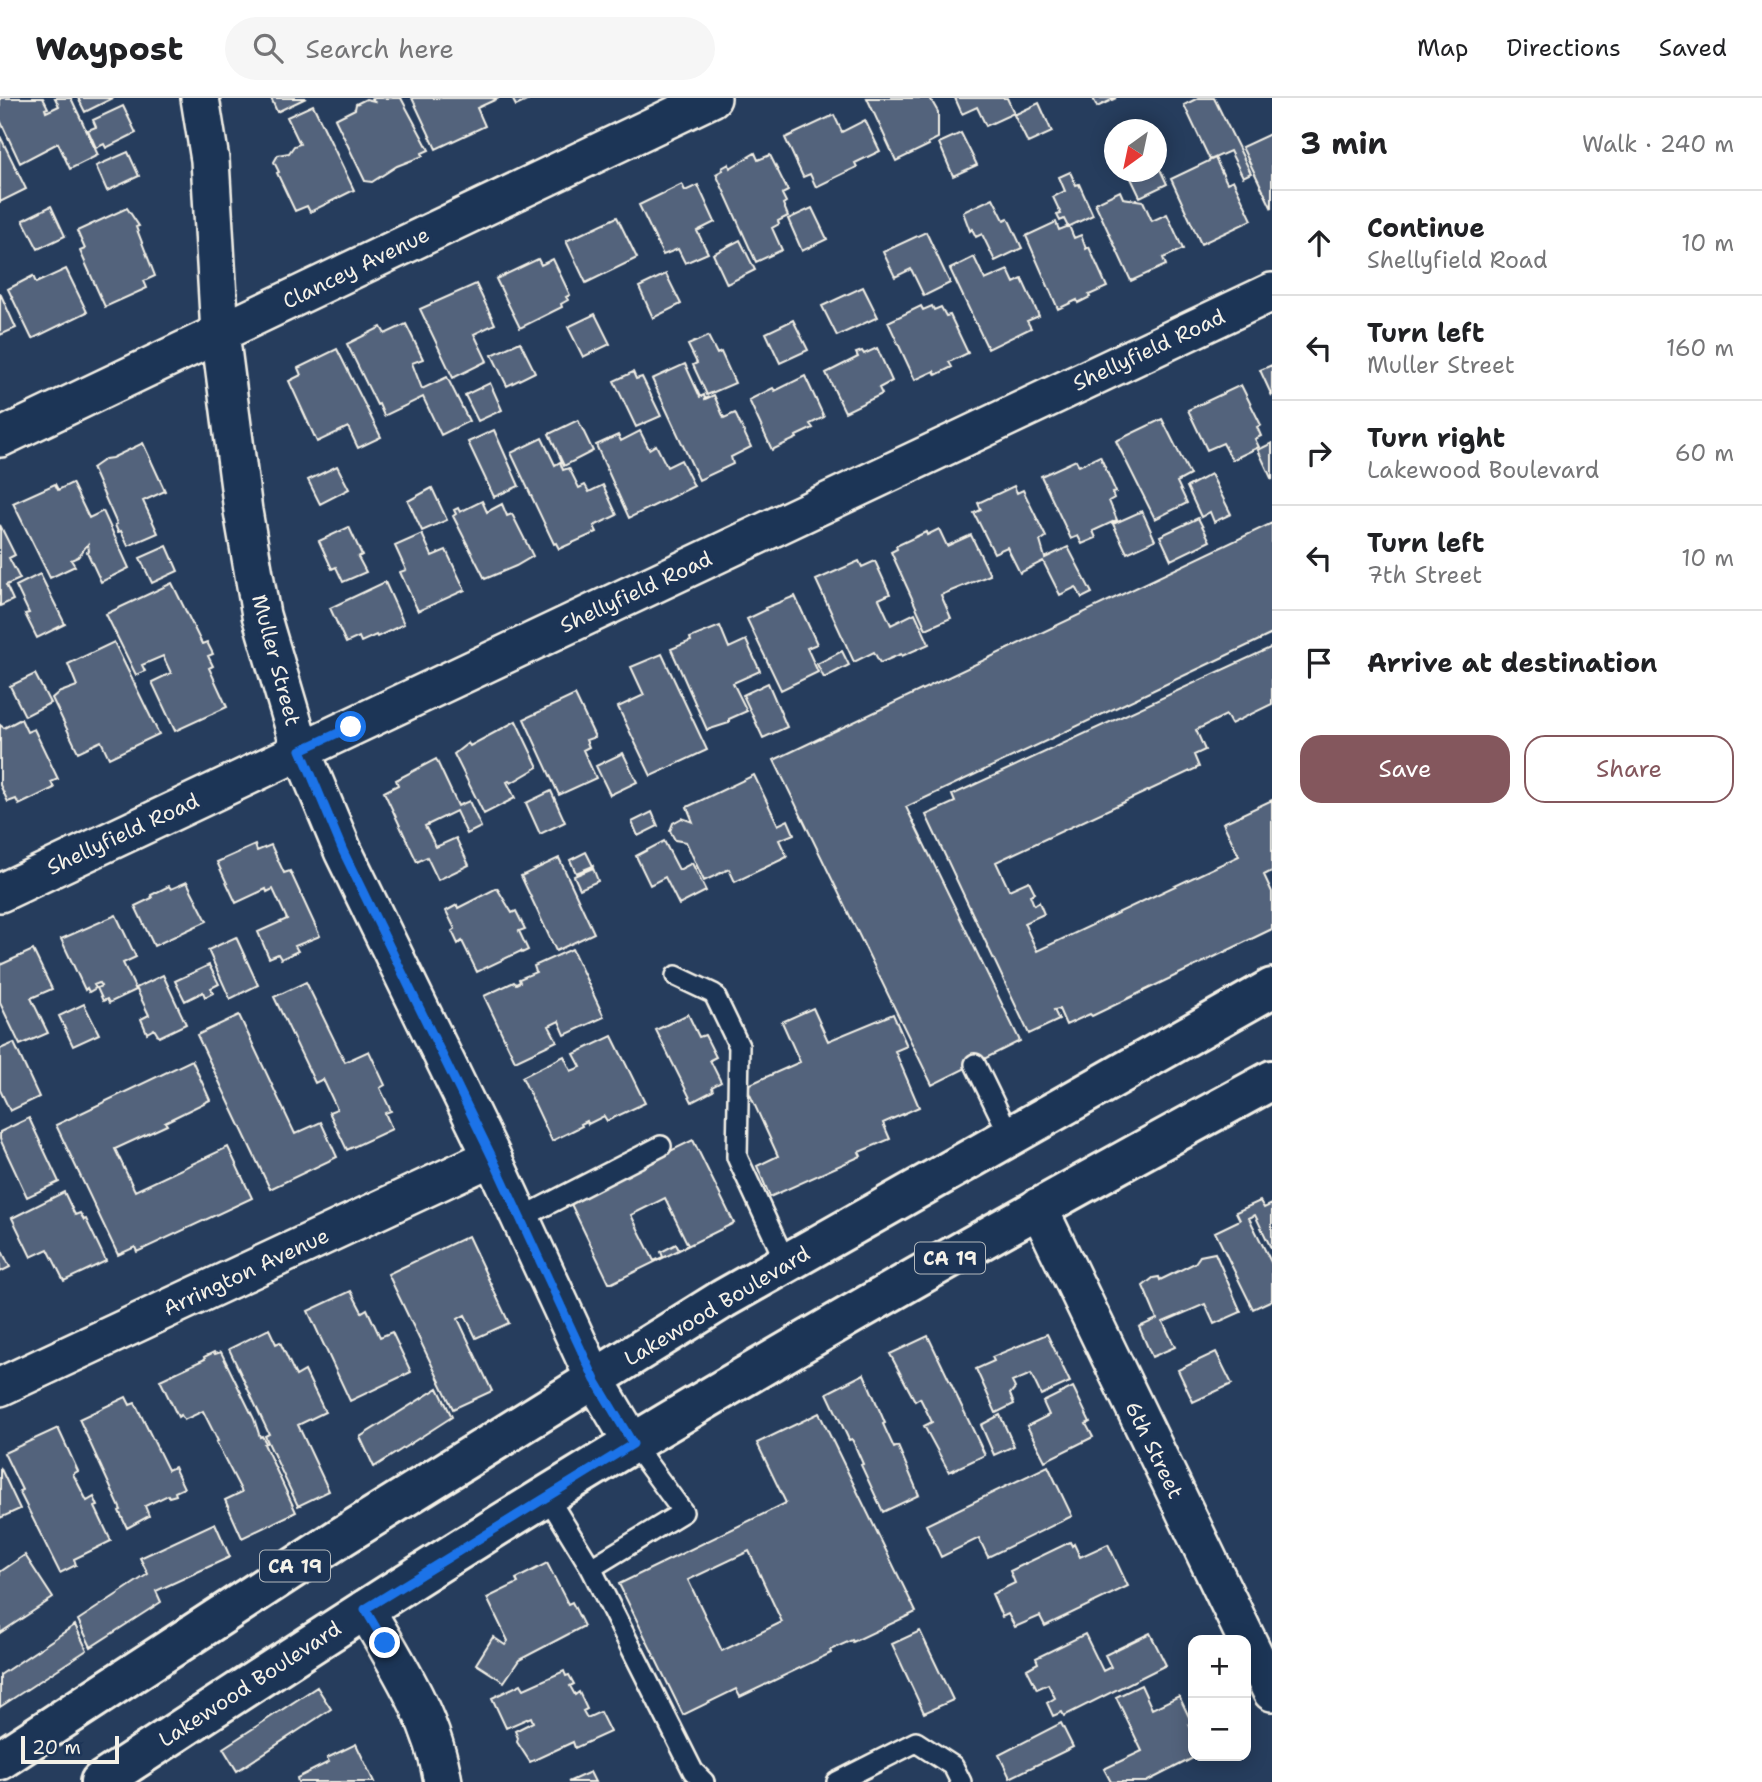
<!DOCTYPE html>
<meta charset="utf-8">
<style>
:root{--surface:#fff;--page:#f6f6f6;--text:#202124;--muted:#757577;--line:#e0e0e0;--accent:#84575d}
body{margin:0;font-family:"Shantell Sans",sans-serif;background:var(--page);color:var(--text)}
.controls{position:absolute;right:21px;bottom:21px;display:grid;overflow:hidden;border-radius:14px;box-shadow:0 4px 18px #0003}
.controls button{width:63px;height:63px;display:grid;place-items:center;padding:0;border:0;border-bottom:2px solid var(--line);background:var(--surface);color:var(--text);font:35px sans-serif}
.compass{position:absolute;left:1104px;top:21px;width:63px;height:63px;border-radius:50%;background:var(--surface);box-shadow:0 4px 18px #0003;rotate:213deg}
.scale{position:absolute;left:21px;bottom:18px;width:98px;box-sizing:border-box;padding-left:7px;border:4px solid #f4f1e8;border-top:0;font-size:19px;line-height:24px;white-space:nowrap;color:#f4f1e8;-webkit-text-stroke:5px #1d3557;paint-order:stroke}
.stop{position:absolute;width:21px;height:21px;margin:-16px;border:5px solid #1a73e8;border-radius:50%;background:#fff}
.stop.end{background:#1a73e8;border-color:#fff;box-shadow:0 2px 7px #0008}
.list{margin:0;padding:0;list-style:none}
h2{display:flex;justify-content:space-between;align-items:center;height:91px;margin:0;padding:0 28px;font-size:30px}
h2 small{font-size:23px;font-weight:400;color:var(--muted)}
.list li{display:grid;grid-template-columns:46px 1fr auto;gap:21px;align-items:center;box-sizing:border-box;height:105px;padding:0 28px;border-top:2px solid var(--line)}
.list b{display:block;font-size:26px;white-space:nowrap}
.list p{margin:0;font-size:23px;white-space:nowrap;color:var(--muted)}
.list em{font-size:23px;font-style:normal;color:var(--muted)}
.actions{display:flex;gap:14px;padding:21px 28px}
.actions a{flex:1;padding:16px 0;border:2px solid var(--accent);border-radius:21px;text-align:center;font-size:24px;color:var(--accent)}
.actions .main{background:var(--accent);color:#fff}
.icon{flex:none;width:38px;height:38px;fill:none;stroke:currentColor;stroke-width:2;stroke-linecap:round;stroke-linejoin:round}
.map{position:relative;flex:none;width:1272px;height:1684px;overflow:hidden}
header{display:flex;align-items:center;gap:42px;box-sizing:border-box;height:98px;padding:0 35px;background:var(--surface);border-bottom:2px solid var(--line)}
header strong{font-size:33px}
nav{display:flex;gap:38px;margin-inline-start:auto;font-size:24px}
.search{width:490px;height:63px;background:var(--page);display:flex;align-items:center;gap:18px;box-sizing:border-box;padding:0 24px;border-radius:38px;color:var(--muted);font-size:26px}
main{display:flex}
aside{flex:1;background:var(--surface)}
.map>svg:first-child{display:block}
.building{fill:#52647b;stroke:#f4f1e8;stroke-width:2;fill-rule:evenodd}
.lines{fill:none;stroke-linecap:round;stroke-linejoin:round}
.lane-casing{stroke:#f4f1e8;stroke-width:24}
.street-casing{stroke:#f4f1e8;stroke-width:42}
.primary-casing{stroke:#f4f1e8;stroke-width:44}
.lane{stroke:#1d3557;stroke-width:19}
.street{stroke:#1d3557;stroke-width:37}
.primary{stroke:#1d3557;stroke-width:38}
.route{stroke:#1a73e8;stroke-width:9}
.labels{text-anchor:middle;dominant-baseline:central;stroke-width:7;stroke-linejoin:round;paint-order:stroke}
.shield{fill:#1d3557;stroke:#b4b9bc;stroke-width:2}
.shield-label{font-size:19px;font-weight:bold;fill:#f4f1e8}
.street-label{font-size:21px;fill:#f4f1e8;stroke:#1d3557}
</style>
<header>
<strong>Waypost</strong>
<div class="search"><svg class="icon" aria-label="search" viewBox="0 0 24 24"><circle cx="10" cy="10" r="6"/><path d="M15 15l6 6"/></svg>Search here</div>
<nav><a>Map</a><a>Directions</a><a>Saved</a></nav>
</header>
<main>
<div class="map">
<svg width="1272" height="1684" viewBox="0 0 1272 1684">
<rect width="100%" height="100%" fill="#263d5d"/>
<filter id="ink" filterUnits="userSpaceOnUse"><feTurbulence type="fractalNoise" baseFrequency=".0143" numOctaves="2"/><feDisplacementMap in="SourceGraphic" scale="14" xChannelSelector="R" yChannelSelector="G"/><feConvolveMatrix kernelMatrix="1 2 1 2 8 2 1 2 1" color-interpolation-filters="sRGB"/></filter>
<g filter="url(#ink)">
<!-- building -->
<path class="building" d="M0,0H43L48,10L45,11L46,14L59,8L55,0H71L98,57L70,71L58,45L20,65L0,22Z
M78,0H113L85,14Z
M271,0H306L277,14Z
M372,0H401L429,52L422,55L423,58L397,68L372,84L365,83L335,21L355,11L356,6L366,1L374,3Z
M412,0H499L477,10L485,28L436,51Z
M512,0H533L516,8Z
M867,0H930L938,14V40L928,45L929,47L896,63Z
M955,0H1007L1014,15L986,28L977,9L962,16Z
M1093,0H1116L1097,9Z
M1198,0H1214L1251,75L1243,79L1230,53L1210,62L1184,7Z
M1039,5L1052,34L1028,45L1014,17Z
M313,7L354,92L310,114L307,108L295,113L277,75L279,74L274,64L278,57L289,55L294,48L300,46L287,19Z
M123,8L136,35L106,50L104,46L96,50L88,32L96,29L93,22Z
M834,17L842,34L865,22L880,53L855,65L857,69L816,89L810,76L803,79L785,40Z
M961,35L977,67L953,78L939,45Z
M1272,35V111L1242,49Z
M0,38L26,91L0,104Z
M128,54L139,78L107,93L96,68Z
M755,55L758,62L770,57L788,93L782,96L786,104L783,106L788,118L778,123L779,126L772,130L782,152L756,164L716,76L723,72L722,70L729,66L730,70Z
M1215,60L1227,85L1233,82L1252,122L1201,146L1171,81Z
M1156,63L1167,86L1140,99L1128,74H1156Z
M1070,74L1076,87L1079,86L1093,117L1068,129L1064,121L1060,123L1057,117L1061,116L1053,99L1065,93L1059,79Z
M682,86L685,93L698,87L715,124L697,133L708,155L685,165L678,151L663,157L639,107Z
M1120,93L1123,100L1143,103L1152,123L1167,116L1183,151L1163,160L1166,167L1131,183L1095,105Z
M993,100L1004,122L1008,120L1022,150L995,163L982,136L976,139L972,131L970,133L963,114Z
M51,108L65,138L38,151L23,122Z
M127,110L139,128L136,129L155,178L144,183L147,190L105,209L80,153L85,151L77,133Z
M812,110L827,141L802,153L788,121Z
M617,119L637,160L586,185L566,143Z
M1056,124L1059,132L1069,128L1074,140L1081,137L1086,151L1089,149L1107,189L1089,197L1090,199L1078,205L1077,202L1058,211L1026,138Z
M926,134L950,185L924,198L911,171L895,179L883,154Z
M740,142L755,172L727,186L713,156Z
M974,159L985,182L1008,172L1014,185L1022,181L1039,218L1027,223L1031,230L988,251L950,171Z
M538,161L541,167L553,161L570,197L566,199L568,202L561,206L562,209L520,230L496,181Z
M66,171L87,214L32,241L8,191L33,178L36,185Z
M666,176L681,206L653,220L639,189Z
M476,186L495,226L474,236L487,263L453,280L420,211Z
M863,189L878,219L837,238L822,208Z
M0,195L16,230L0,237Z
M921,208L923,212L932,208L934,212L941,209L946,218L950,217L968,255L949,264L952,269L936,277L934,273L915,282L888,224Z
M595,216L610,246L583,259L568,229Z
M793,222L808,252L780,265L766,235Z
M406,226L423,261L412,265L422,291L447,279L469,323L441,337L423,299L384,318L379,306L377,307L347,246L381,229L385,236Z
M708,238L717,256L721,254L735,285L707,297L693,267L697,265L688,247Z
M520,244L535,274L507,288L492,257Z
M877,250L892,283L879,290L882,296L845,314L826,275L858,259L856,255L862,253L864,256Z
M337,251L381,339L358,350L348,329L317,344L289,283L301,277L298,270Z
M685,266L700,299L704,297L705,301L714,297L724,320L735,315L751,349L731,359L733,366L699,382L652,281Z
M1272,267V298L1260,272Z
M633,274L636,281L642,279L661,318L636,329L614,283Z
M805,278L824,319L810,326L813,330L796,338L797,340L772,352L749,302L773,290L775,293Z
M490,285L502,312L478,323L465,297Z
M1241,287L1261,327L1257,329L1261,338L1255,341L1259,349L1232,362L1223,345L1207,352L1188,312Z
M1162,321L1190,377L1177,384L1187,405L1155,421L1116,343Z
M578,322L593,353L564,368L549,336Z
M494,332L519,388L494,399L468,344Z
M640,333L649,351L656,347L667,369L681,362L694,388L629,420L596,347L618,337L621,343Z
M542,340L555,367L560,364L563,372L569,370L579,390L585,387L589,394L603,387L617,417L594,428L597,434L559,451L556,445L554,446L511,355Z
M143,345L165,393L143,403L158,435L128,448L121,433L118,434L115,427L117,426L92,370L105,361L112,360Z
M1272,345V382L1258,352Z
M1100,358L1116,394L1112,395L1114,400L1109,403L1117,422L1093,433L1096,440L1082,446L1078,438L1071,441L1041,378L1076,362L1079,368Z
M337,368L349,391L320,406L308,382Z
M1211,376L1231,416L1214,424L1210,414L1201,419L1187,389Z
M72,385L89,420L103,413L129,470L101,484L87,454L89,453L88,446L78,459L71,462L75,468L50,480L13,405L55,386L58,392Z
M1014,388L1017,395L1023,392L1046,439L1040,443L1045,460L1068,449L1092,495L1082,500L1076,489L1060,497L1043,463L1020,475L1007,449L994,455L974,415L981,412L978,405Z
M432,390L447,422L422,433L408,403Z
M482,403L487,414L502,406L507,418L512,416L533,458L516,468L485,481L453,418L456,416L454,412L458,410L460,414Z
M1142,413L1155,442L1127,455L1113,426Z
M1198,420L1210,443L1171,462L1160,438Z
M1272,425V536L906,709L1020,943L932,987L774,662Z
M0,427L15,457L9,460L20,481L6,487L13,502L0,508Z
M349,429L362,457L358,459L366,474L343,484L336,469L332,471L319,443Z
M939,431L947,448L971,437L990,477L941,497L951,520L926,531L891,454L897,451L896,448L926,434L927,437Z
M422,436L432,458L446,452L465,492L418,513L400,474L406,472L395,448Z
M167,448L178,473L152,485L140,460Z
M859,463L862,469L875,463L890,496L879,501L891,527L915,515L929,546L902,558L901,556L880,565L874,554L854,564L816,482Z
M40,476L65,526L37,540L25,516L29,515L16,488Z
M385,484L404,526L377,539L376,537L361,544L359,539L346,545L330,510Z
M172,485L202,546L207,544L213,556L208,558L213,568L209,570L227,609L175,633L152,584L171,575L163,558L142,567L145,573L136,577L106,516Z
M795,498L817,546L807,550L818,574L781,592L747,521L766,512L765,510Z
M720,528L729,550L746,542L760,573L733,585L747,613L729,621V625L707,632L671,551L691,543L690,540Z
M114,544L159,636L109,660L101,643L78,654L52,600L58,595L77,588L68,566Z
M1272,549V606L1231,626L1226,617L1196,632L1205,652L1194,657L1199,669L996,764L1009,792L1029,783L1035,795L1030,797L1034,807L1039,804L1044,816L1024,825L1037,853L1239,758L1223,725L1272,702V773L1264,777L1272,794V831L1092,918L1090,916L1066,927L1059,911L1054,912L1059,922L1029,936L926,717L955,704L952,697Z
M842,553L849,567L824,580L817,566Z
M662,556L707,652L651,678L618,609L644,597L631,569Z
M35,576L50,605L25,618L10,588Z
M768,585L787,629L763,640L743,597Z
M575,597L595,639L586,642L589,649L583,652L596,680L559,697L524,621Z
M21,621L27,634L34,631L58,681L51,684L54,690L19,707L16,701L8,704L0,687V627L4,630Z
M516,623L538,669L511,685L509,683L507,684L515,700L484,716L454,656L468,645L470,648Z
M623,655L637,684L610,697L596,668Z
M436,661L458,708L469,703L481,729L467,736L456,713L425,728L436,749L456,740L469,767L438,782L427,759L417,764L384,694L398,687L396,682Z
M754,677L778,727L788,722L794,736L779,742L787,759L735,784L729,771L704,783L686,744L675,742L670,733L673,725L682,720L693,724L687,709Z
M551,693L565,724L540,736L526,705Z
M652,714L658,728L638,738L632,724Z
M664,743L679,772L692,765L706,793L679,807L665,779L650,787L636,758Z
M255,747L257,753L271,747L284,775L290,773L320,838L295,848L298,853L281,861L278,856L269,860L258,834L287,821L273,791L267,794L266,791L236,805L217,764Z
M586,754L593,768L576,775L570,762Z
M559,760L594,835L556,853L521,778Z
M593,770L598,783L580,791L574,778Z
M187,784L207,823L154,848L135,808L152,800L151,797L169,788L171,791Z
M497,790L512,815L516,813L525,831L519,833L528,852L522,855L521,853L477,874L462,843L458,846L452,833L455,831L446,813L457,807L458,810Z
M116,817L136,859L123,865L136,892L109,905L107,901L103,903L97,890L101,888L99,885L94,887L96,890L89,894L87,890L85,892L61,841Z
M236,839L258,887L230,901L208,852Z
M572,851L604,919L565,937L559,923L549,928L557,943L515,963L484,898L514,884L516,886L520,884L519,881L536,874L534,868Z
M33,852L52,891L31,900L48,935L20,947L0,905V867Z
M209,867L219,886L211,890L213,895L205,899L203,894L185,903L175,883Z
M163,877L186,926L159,939L154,931L147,935L141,921L149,917L136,890Z
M306,884L345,964L369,953L385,987L380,990L391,1013L385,1015L392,1031L347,1052L329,1014L337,1011L323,981L315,985L274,899Z
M84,906L99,936L73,948L59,918Z
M813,910L828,943L893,916L907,948L895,953L919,1009L883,1025L890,1041L859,1054L861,1058L770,1099L757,1068L778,1058L746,988L800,964L782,924Z
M688,916L699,939L705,937L716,959L710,962L721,984L712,989L713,993L692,1004L656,932Z
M239,917L295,1036L321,1024L337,1059L270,1091L197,937Z
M612,938L645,1005L607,1023L604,1018L588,1026L587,1023L581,1026L582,1028L552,1043L522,979L564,958L571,973L581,969L574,956Z
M14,945L39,999L10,1013L0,992V951Z
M192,962L210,1002L165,1024L167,1027L115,1051L135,1093L228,1049L252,1100L137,1154L135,1149L118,1157L56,1027Z
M29,1020L59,1084L27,1099L0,1041V1034Z
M693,1042L734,1125L612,1185H609L569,1102ZM665,1100L688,1147L679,1152L676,1146L661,1154L663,1159L654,1163L631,1117Z
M64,1094L75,1117L80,1115L84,1122L86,1121L106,1163L64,1183L48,1151L31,1159L12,1120Z
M1260,1103L1264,1110L1272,1106V1152L1255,1117L1249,1120L1272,1166V1202L1253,1211L1215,1134L1240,1122L1236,1114Z
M468,1138L509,1225L476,1240L465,1217L458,1221L492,1293L453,1311L388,1176Z
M0,1149L10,1169L0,1174Z
M1215,1155L1241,1214L1214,1226L1205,1206L1163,1224L1175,1249L1152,1259L1139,1229L1157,1221L1143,1188L1153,1180L1159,1179L1160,1182L1195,1165L1200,1158Z
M351,1193L362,1214L367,1211L380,1239L392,1234L411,1274L350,1303L308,1213Z
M269,1231L276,1246L280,1244L296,1278L305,1273L325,1314L298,1327L329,1393L298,1408L265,1338L269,1336L229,1251Z
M1047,1236L1070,1284L1041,1297L1031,1276L1012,1284L1015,1290L1010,1296L1014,1306L996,1315L976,1271L994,1263L992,1259Z
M928,1238L985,1357L949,1374L924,1328L932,1324L920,1300L915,1303L890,1256Z
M214,1254L215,1256L221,1254L254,1321L260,1339L262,1338L266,1345L264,1346L296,1414L242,1440L225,1402L242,1394L216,1344L218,1343L203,1313L184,1322L181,1317L178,1319L160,1282L205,1261L204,1259Z
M1216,1254L1232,1286L1193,1304L1178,1272Z
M864,1276L885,1325L883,1326L894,1350L898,1348L919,1397L883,1414L861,1367L863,1366L852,1341L849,1342L827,1295Z
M1073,1289L1090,1324L1086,1326L1093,1339L1045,1363L1027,1328L1049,1317L1043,1304Z
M438,1290L452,1319L374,1369L360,1339Z
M126,1299L130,1307L135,1305L168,1372L174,1369L184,1390L175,1394L176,1397L169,1399L168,1397L145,1408L149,1418L127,1430L119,1413L121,1412L79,1321Z
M819,1315L916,1514L853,1544L852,1542L830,1552L831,1555L740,1599L736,1591L683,1617L619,1486L786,1405L757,1345ZM749,1453L782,1524L722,1553L688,1482Z
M1000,1317L1014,1348L994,1357L981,1327Z
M58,1330L78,1373L73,1376L87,1403L94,1399L98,1408L95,1409L111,1443L74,1461L76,1467L60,1475L19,1393L22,1392L4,1355Z
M1048,1368L1072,1418L988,1459L979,1440L941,1459L926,1427Z
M0,1369L20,1411L0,1420Z
M215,1425L230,1459L156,1493L161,1504L91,1549L78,1522L148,1476L140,1460Z
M1070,1444L1072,1448L1074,1446L1080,1459L1108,1446L1128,1488L1045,1528L1040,1518L1015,1529L1008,1516L1002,1519L992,1496L1015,1485L1010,1473Z
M25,1457L53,1500L0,1535V1474Z
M547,1465L568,1506L572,1504L584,1528L519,1562L504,1584L476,1566L493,1539L505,1547L508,1543L487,1500L518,1485L516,1481Z
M75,1527L87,1552L0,1609V1577Z
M920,1533L953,1602L924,1615L892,1546Z
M1150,1535L1166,1567L1064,1618L1062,1614L1053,1618L1047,1605L1055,1600L1048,1586L1037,1591L1027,1571L1038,1565L1036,1560L1085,1536L1103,1573L1111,1569L1105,1557Z
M564,1573L566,1578L569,1577L574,1586L570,1588L575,1597L579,1594L587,1611L583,1613L587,1620L600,1614L610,1634L575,1650L573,1644L530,1664L517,1644L518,1640L515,1633L533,1624L531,1619L506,1630L492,1600L521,1586L524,1591Z
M1141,1587L1152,1611L1179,1598L1192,1625L1189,1626L1193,1635V1658H1197L1146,1684H1111L1104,1671L1142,1653L1116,1599Z
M317,1589L331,1611L237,1673L223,1650Z
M1061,1625L1073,1649L1010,1680L999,1657Z
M356,1646L374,1684H298L297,1680L329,1664L327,1660Z
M590,1674L595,1684H568Z"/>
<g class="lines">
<!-- lane casing -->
<g class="lane-casing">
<path id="lane" d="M676,878L714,896L739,948L737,1059L786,1165
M975,966L1010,1038
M521,1120L661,1048
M633,1346L683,1414L591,1470L693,1673L704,1684
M547,1398L591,1470
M837,1684L916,1644L953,1668L961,1684"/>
</g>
<!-- street casing -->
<g class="street-casing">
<path id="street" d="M200,0L210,62L220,235L243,413L261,517L301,652L343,753L492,1059L595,1282L633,1346
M0,340L712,0
M0,795L1272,194
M1038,1109L1272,1594
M0,1289L492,1059
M365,1511C397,1566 433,1620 443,1684"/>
</g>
<!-- primary casing -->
<g class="primary-casing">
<path id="primary" d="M0,1662L341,1439L723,1201L1272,890
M100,1684C225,1603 349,1520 475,1442C735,1279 1002,1128 1272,982"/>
</g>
<!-- lane -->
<use href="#lane" class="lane"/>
<!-- street -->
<use href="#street" class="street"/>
<!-- primary -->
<use href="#primary" class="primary"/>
</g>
</g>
<g class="lines" filter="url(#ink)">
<!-- route -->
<path class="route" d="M351,629L301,652L343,753L492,1059L595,1282L633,1346L365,1511L385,1545"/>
</g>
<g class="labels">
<!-- shield labels -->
<g class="shield">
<rect x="915" y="1144.5" width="70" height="31" rx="5"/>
<rect x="260" y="1452.5" width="70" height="31" rx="5"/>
</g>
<g class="shield-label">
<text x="950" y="1160">CA 19</text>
<text x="295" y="1468">CA 19</text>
</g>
<!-- street labels -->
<g class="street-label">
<text transform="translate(356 170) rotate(-26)">Clancey Avenue</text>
<text transform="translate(1149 252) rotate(-25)">Shellyfield Road</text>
<text transform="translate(636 494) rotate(-25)">Shellyfield Road</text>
<text transform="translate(276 562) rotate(75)">Muller Street</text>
<text transform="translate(123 736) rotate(-25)">Shellyfield Road</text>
<text transform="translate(246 1174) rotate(-25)">Arrington Avenue</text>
<text transform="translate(717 1208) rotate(-31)">Lakewood Boulevard</text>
<text transform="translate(1154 1352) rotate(64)">6th Street</text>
<text transform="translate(250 1586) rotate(-33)">Lakewood Boulevard</text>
</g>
</g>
</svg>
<div class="controls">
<button>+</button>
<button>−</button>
</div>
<svg class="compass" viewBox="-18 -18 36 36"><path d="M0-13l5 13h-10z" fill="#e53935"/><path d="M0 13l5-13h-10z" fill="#757577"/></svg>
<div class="scale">20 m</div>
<div class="stop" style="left:351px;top:629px"></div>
<div class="stop end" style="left:385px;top:1545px"></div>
</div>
<aside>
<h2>3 min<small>Walk · 240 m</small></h2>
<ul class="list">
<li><svg class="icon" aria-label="ahead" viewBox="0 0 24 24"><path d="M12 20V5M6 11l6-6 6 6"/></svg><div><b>Continue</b><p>Shellyfield Road</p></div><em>10 m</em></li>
<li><svg class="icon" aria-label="left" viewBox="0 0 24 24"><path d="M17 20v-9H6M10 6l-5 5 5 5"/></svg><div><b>Turn left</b><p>Muller Street</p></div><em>160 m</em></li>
<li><svg class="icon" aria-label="right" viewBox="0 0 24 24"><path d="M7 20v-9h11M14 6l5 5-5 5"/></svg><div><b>Turn right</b><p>Lakewood Boulevard</p></div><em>60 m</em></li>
<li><svg class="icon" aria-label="left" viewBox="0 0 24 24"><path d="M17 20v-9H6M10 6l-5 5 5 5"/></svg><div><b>Turn left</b><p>7th Street</p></div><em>10 m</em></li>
<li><svg class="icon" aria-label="arrive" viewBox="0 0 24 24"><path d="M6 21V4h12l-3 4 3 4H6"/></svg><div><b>Arrive at destination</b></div></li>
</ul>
<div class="actions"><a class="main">Save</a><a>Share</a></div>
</aside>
</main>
